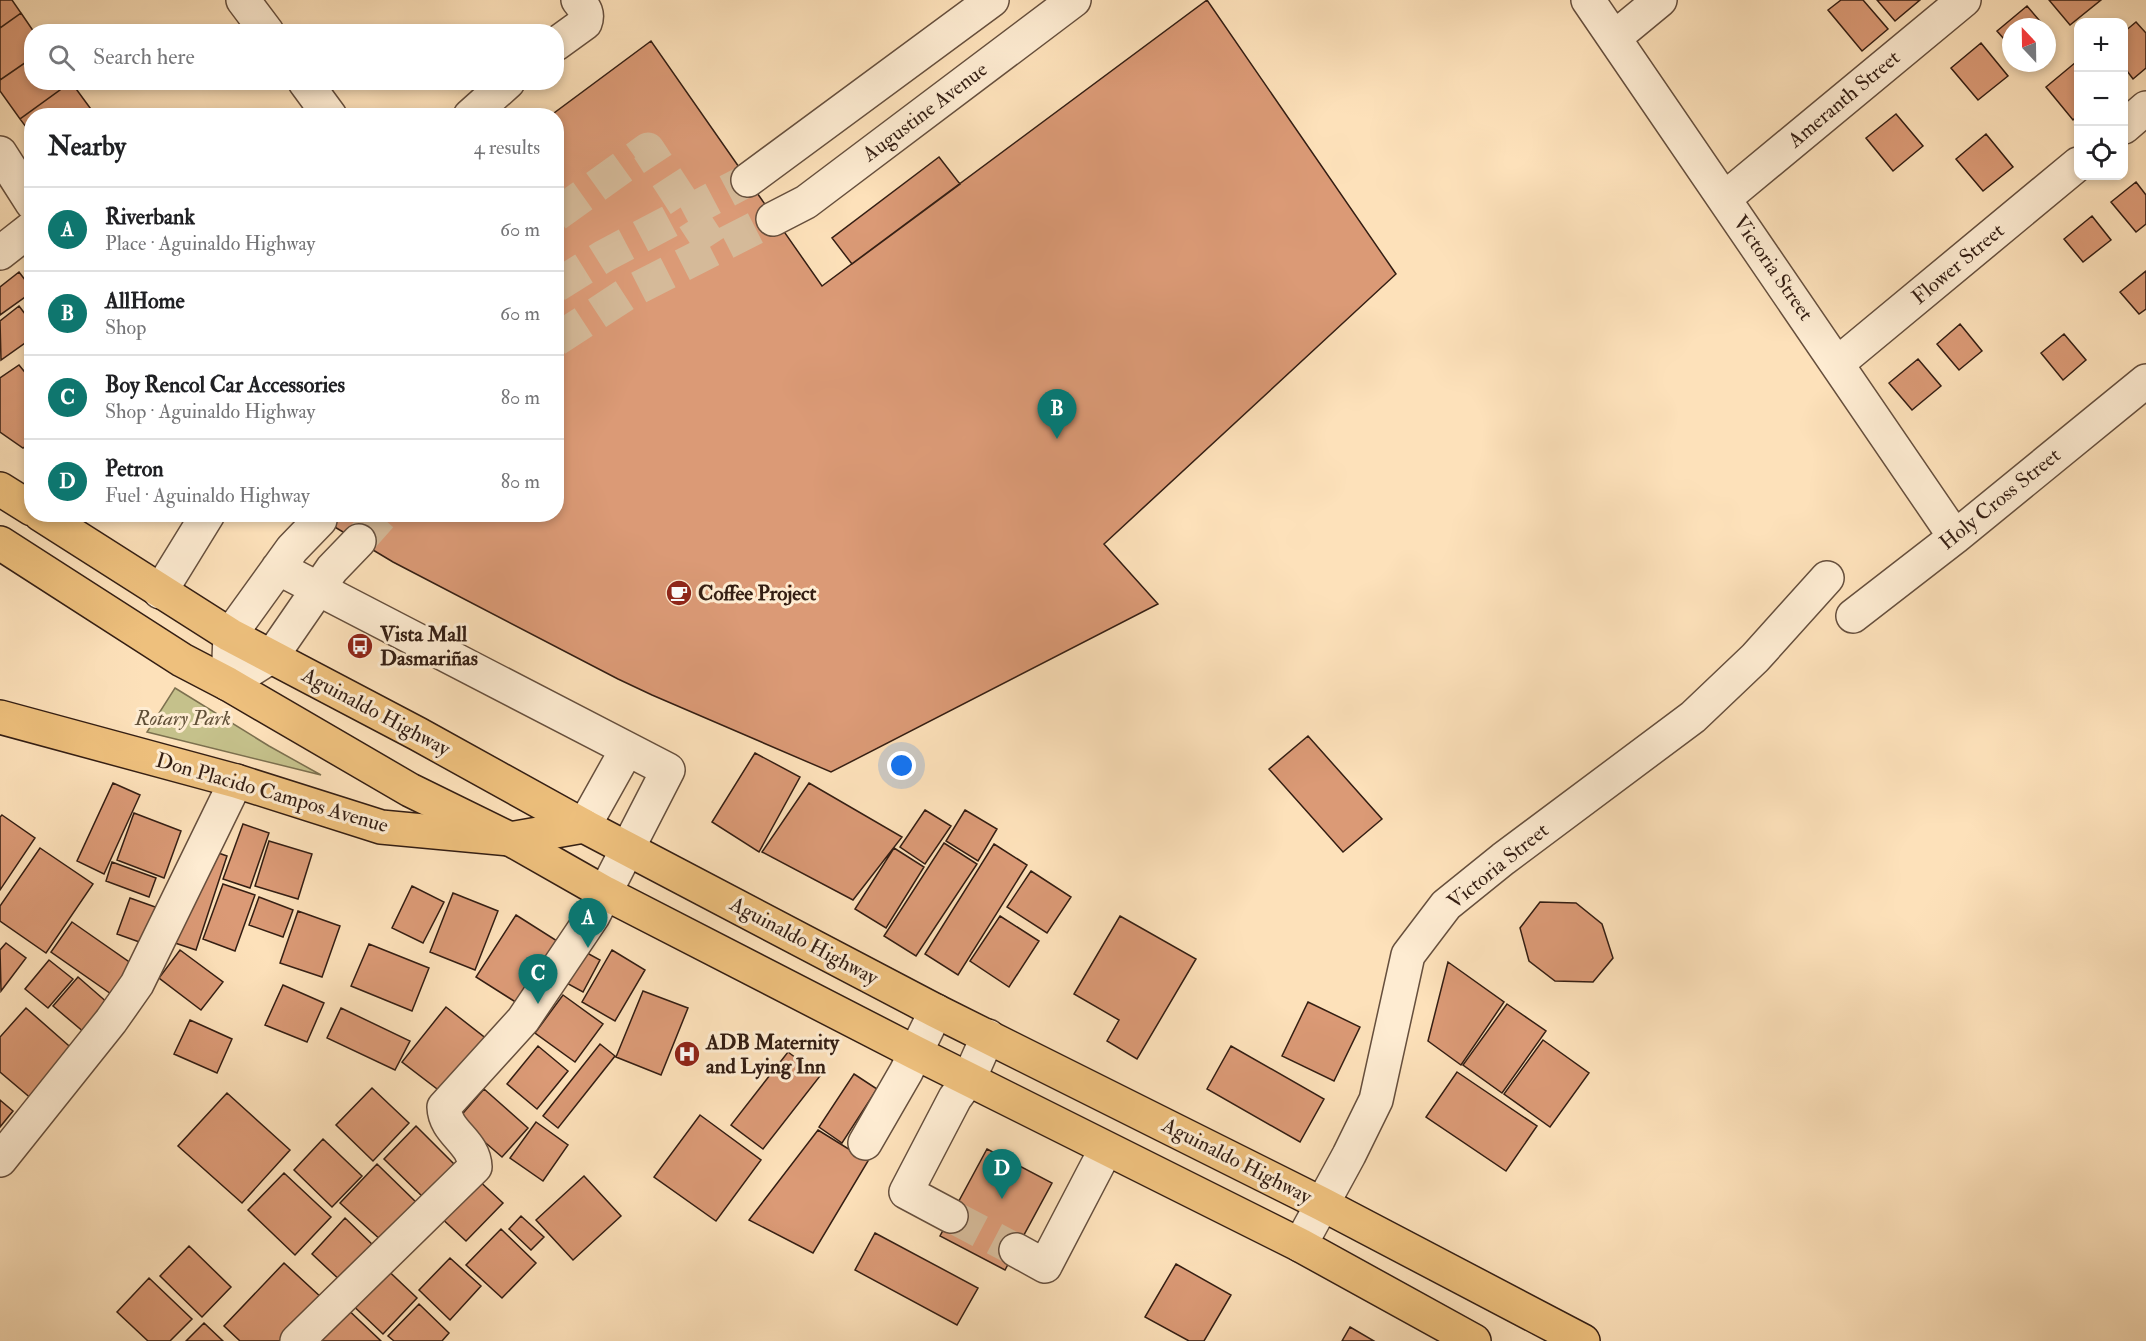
<!DOCTYPE html>
<meta charset="utf-8">
<style>
:root{--surface:#fff;--page:#f2f2f2;--text:#202124;--muted:#757577;--line:#e0e0e0;--accent:#0f766e}
body{margin:0;font-family:"IM FELL Double Pica",serif;background:var(--page);color:var(--text)}
.controls{position:absolute;right:18px;top:18px;display:grid;overflow:hidden;border-radius:12px;box-shadow:0 3px 9px #0003}
.controls button{width:54px;height:54px;display:grid;place-items:center;padding:0;border:0;border-bottom:2px solid var(--line);background:var(--surface);color:var(--text);font:30px sans-serif}
.compass{position:absolute;left:2002px;top:18px;width:54px;height:54px;border-radius:50%;background:var(--surface);box-shadow:0 3px 9px #0003;rotate:338deg}
.you{position:absolute;left:902px;top:766px;width:21px;height:21px;margin:-15px;border:4px solid #fff;border-radius:50%;background:#1a73e8;box-shadow:0 0 0 9px #1a73e833}
.badge{display:grid;place-items:center;width:39px;height:39px;border-radius:50%;background:var(--accent);color:#fff;font-size:20px;font-weight:700}
.pin{position:absolute;translate:-50% -50px;filter:drop-shadow(0 2px 3px #0008)}
.pin::after{content:'';position:absolute;top:32px;width:21px;height:18px;background:inherit;clip-path:polygon(0 0,100% 0,50% 100%)}
.list{margin:0;padding:0;list-style:none}
h2{display:flex;justify-content:space-between;align-items:center;height:78px;margin:0;padding:0 24px;font-size:26px}
h2 small{font-size:20px;font-weight:400;color:var(--muted)}
.list li{display:grid;grid-template-columns:39px 1fr auto;gap:18px;align-items:center;box-sizing:border-box;height:84px;padding:0 24px;border-top:2px solid var(--line)}
.list b{display:block;font-size:22px;white-space:nowrap}
.list p{margin:0;font-size:20px;white-space:nowrap;color:var(--muted)}
.list em{font-size:20px;font-style:normal;color:var(--muted)}
.icon{flex:none;width:33px;height:33px;fill:none;stroke:currentColor;stroke-width:2;stroke-linecap:round;stroke-linejoin:round}
.map{position:relative;flex:none;width:2146px;height:1341px;overflow:hidden}
.search{position:absolute;background:var(--surface);box-shadow:0 3px 9px #0003;left:24px;top:24px;width:540px;height:66px;display:flex;align-items:center;gap:15px;box-sizing:border-box;padding:0 21px;border-radius:24px;color:var(--muted);font-size:22px}
.panel{position:absolute;background:var(--surface);box-shadow:0 3px 9px #0003;left:24px;top:108px;width:540px;height:414px;border-radius:24px}
.map>svg:first-child{display:block}
.green{fill:#c5c18b;stroke:#7c704f;stroke-width:1.5}
.building{fill:#db9a76;stroke:#341e13;stroke-width:1.5}
.lines{fill:none;stroke-linecap:round;stroke-linejoin:round}
.minor-tunnel{stroke:#d5ba99;stroke-width:33;stroke-dasharray:33 16;stroke-linecap:butt}
.minor-casing{stroke:#664f3d;stroke-width:36}
.major-casing{stroke:#341e13;stroke-width:36}
.highway-casing{stroke:#341e13;stroke-width:36}
.minor{stroke:#feecd2;stroke-width:33}
.major{stroke:#eec07d;stroke-width:33}
.highway{stroke:#eec07d;stroke-width:33}
.labels{text-anchor:middle;dominant-baseline:central;stroke-width:6;stroke-linejoin:round;paint-order:stroke}
.street-label{font-size:21px;fill:#341e13;stroke:#feecd2}
.poi-label{font-size:21px;font-weight:bold;fill:#341e13;stroke:#feecd2;text-anchor:start}
.park-label{font-size:21px;font-style:italic;fill:#604f37;stroke:#feecd2}
</style>
<div class="map">
<svg width="2146" height="1341" viewBox="0 0 2146 1341">
<rect width="100%" height="100%" fill="#fde1ba"/>
<filter id="stains"><feTurbulence type="fractalNoise" baseFrequency=".00333" numOctaves="4"/><feColorMatrix values="0 0 0 0 .2 0 0 0 0 .09 0 0 0 0 .02 0 0 0 .5 -.17"/></filter>
<radialGradient id="worn" r=".72"><stop offset=".6" stop-color="#630" stop-opacity="0"/><stop offset="1" stop-color="#630" stop-opacity=".3"/></radialGradient>
<!-- green -->
<path class="green" d="M175,688L269,746L321,775L147,732Z"/>
<!-- building -->
<path class="building" d="M0,0H12L21,13L0,28Z
M1207,0L1396,274L1104,544L1158,604L831,772L652,695L618,679L393,562L313,514H556V116H550L651,41L822,286Z
M1841,0H1863L1888,29L1862,51L1828,10Z
M1877,0H1920L1895,21Z
M2049,0H2101L2070,25Z
M2027,6L2045,27H2011V47L1997,31Z
M21,13L34,32H32V58L0,80V28Z
M2136,22L2146,33V68L2133,79L2124,67V32Z
M1981,43L2008,76L1978,100L1951,68Z
M32,58V82H71L20,119L0,91V80Z
M2076,62L2078,65V115L2073,120L2046,87Z
M71,82L96,116H32V135L20,119Z
M1896,114L1923,146L1893,171L1866,138Z
M1986,134L2013,167L1983,191L1956,159Z
M939,157L960,184L852,264L832,238Z
M2136,182L2146,195V224L2136,232L2111,202Z
M2092,216L2111,240L2083,262L2064,239Z
M2146,271V309L2139,314L2120,292Z
M19,272L32,289V292L0,315V287Z
M19,306L32,323V338L1,360L0,321Z
M1960,324L1982,351L1959,370L1937,344Z
M2064,334L2086,360L2063,380L2041,353Z
M1918,359L1941,386L1912,410L1889,383Z
M19,365L32,381V441L23,448L0,432V378Z
M1308,736L1382,819L1343,852L1269,769Z
M755,753L800,777L759,852L712,822Z
M113,783L140,795L104,874L77,861Z
M809,783L902,837L853,900L762,852Z
M925,810L951,826L925,864L900,847Z
M965,810L997,829L978,861L946,841Z
M134,813L181,831L164,878L117,860Z
M2,815L35,838L0,890V817Z
M243,824L269,833L250,888L223,879Z
M269,841L312,854L298,899L255,886Z
M944,843L977,864L916,956L884,936Z
M994,844L1027,865L958,975L925,954Z
M40,848L93,884L46,953L0,921V906Z
M894,848L924,867L886,928L855,909Z
M207,849L227,856L196,950L175,943Z
M112,862L156,878L149,897L106,881Z
M1031,871L1071,897L1047,933L1007,907Z
M223,884L255,895L235,951L203,939Z
M412,886L444,902L423,943L392,928Z
M453,893L498,911L475,970L430,952Z
M259,897L293,910L283,937L249,925Z
M130,898L158,908L145,944L117,934Z
M1540,902L1576,903L1602,924L1613,958L1593,982L1555,981L1529,961L1520,928Z
M298,911L340,926L322,977L280,963Z
M516,915L565,946L525,1008L476,977Z
M1000,916L1039,941L1009,987L970,961Z
M1120,916L1196,959L1137,1059L1107,1041L1119,1020L1074,994Z
M72,922L135,966L114,996L51,952Z
M6,943L26,958L1,991L0,950Z
M369,944L429,968L412,1011L351,986Z
M578,948L600,960L583,992L561,980Z
M180,950L223,982L201,1010L159,978Z
M612,950L645,970L615,1021L582,1002Z
M49,960L73,979L48,1008L25,989Z
M1448,962L1504,1002L1461,1065L1428,1041Z
M78,977L109,1004L85,1033L53,1006Z
M283,985L324,1003L307,1042L265,1025Z
M643,991L688,1008L661,1075L616,1057Z
M563,995L603,1024L575,1062L535,1033Z
M1308,1002L1360,1027L1334,1081L1282,1056Z
M1507,1004L1546,1031L1502,1093L1463,1065Z
M446,1007L488,1040L445,1095L402,1062Z
M26,1008L76,1052L33,1100L0,1072V1037Z
M341,1008L410,1041L395,1070L327,1038Z
M190,1020L232,1039L217,1073L174,1054Z
M1543,1040L1589,1073L1550,1127L1504,1094Z
M600,1044L615,1056L558,1128L543,1116Z
M538,1046L568,1071L537,1109L507,1084Z
M1231,1046L1324,1099L1300,1142L1207,1089Z
M788,1052L820,1076L763,1149L731,1125Z
M1457,1072L1537,1126L1506,1171L1426,1117Z
M854,1074L877,1089L842,1143L819,1127Z
M372,1088L409,1123L373,1161L336,1125Z
M484,1089L528,1128L502,1157L458,1119Z
M227,1093L290,1150L242,1203L178,1146Z
M0,1100L13,1111L0,1127Z
M700,1115L761,1160L716,1221L654,1177Z
M536,1122L568,1145L543,1181L510,1158Z
M416,1126L460,1170L428,1202L384,1159Z
M818,1130L868,1161L813,1253L749,1220Z
M323,1139L362,1176L332,1207L294,1170Z
M987,1149L1052,1183L1005,1270L940,1236Z
M377,1164L418,1204L382,1241L340,1203Z
M284,1173L331,1217L295,1255L248,1210Z
M474,1176L503,1203L466,1241L437,1214Z
M584,1176L621,1216L573,1260L536,1220Z
M521,1216L544,1237L531,1250L509,1229Z
M345,1218L376,1248L343,1283L312,1254Z
M501,1229L536,1263L502,1298L466,1265Z
M875,1233L978,1288L957,1325L855,1270Z
M189,1246L231,1287L202,1317L160,1276Z
M450,1258L481,1286L450,1320L419,1290Z
M379,1262L417,1298L383,1334L345,1298Z
M284,1263L323,1299L282,1341H240L224,1326Z
M1176,1264L1231,1295L1204,1341H1189L1145,1317Z
M149,1278L192,1319L170,1341H148L117,1312Z
M341,1303L381,1341H306Z
M419,1304L449,1333L442,1341H394L388,1336Z
M204,1323L223,1341H186Z
M1350,1327L1374,1341H1342Z"/>
<g class="lines">
<!-- minor-tunnel -->
<path class="minor-tunnel" d="M556,215L648,149L714,250
M556,286L604,256L748,180
M556,340L628,293L773,219
M359,541L383,514
M951,1216L1016,1250"/>
<!-- minor casing -->
<g class="minor-casing">
<path id="minor" d="M243,0L267,32
M1588,0L1955,537
M1614,38L1660,0
M556,44L585,23C589,13 584,8 578,0
M305,82L330,116
M470,116L508,82
M2124,127L2146,108
M0,153L32,203
M748,180L992,0
M1725,198L1964,0
M773,219L806,202L1074,0
M0,253L32,228
M1838,363L2078,164
M278,568L668,770L593,916L523,1020L444,1107C445,1133 474,1141 475,1167L297,1341
M160,592L208,514
M1853,616L1955,537L2146,381
M228,684L272,656L332,569L359,541
M228,684L230,635L292,549L320,520
M584,826L627,749
M865,1143L906,1072L936,1011
M0,1160L111,1021L137,984L236,781
M951,1216L906,1192L955,1098L969,1079L988,1036
M1300,1245L1349,1155L1376,1100L1408,955L1446,905L1503,859L1693,717L1755,658L1827,578
M1016,1250L1045,1266L1106,1149"/>
</g>
<!-- major casing -->
<g class="major-casing">
<path id="major" d="M0,717L236,781L381,827L510,839L584,826"/>
</g>
<!-- highway casing -->
<g class="highway-casing">
<path id="highway" d="M0,489L32,509
M40,514L230,635L418,734L584,826L936,1011L1322,1204L1583,1341
M0,543L182,660L228,684L410,790L510,839L605,893L916,1053L1300,1245L1474,1341"/>
</g>
<!-- minor -->
<use href="#minor" class="minor"/>
<!-- major -->
<use href="#major" class="major"/>
<!-- highway -->
<use href="#highway" class="highway"/>
</g>
<!-- icons -->
<defs>
<g id="cafe-disc" transform="scale(1.35)"><circle r="9.5" fill="#8f2418" stroke="#feecd2"/><path d="M-5.5-4.5H6V0H3Q3 3.5 0 3.5H-2.5Q-5.5 3.5-5.5 0ZM3-3.2v2h1.7v-2ZM-6 4.5H4V6H-6Z" fill="#fff"/></g>
<g id="bus-disc" transform="scale(1.35)"><circle r="9.5" fill="#8f2418" stroke="#feecd2"/><path d="M-5-6H5V4H4V6H2V4H-2V6H-4V4H-5ZM-3.5-4V0h7V-4ZM-3.5 1.2v1.5H-2V1.2ZM2 1.2v1.5H3.5V1.2Z" fill="#fff"/></g>
<g id="hospital-disc" transform="scale(1.35)"><circle r="9.5" fill="#8f2418" stroke="#feecd2"/><path d="M-5-5h3v3.5h4V-5h3V5h-3V1.5h-4V5h-3Z" fill="#fff"/></g>
</defs>
<g fill-rule="evenodd">
<use href="#cafe-disc" x="679" y="593"/>
<use href="#bus-disc" x="360" y="646"/>
<use href="#hospital-disc" x="687" y="1054"/>
</g>
<g class="labels">
<!-- street labels -->
<g class="street-label">
<text transform="translate(1844 99) rotate(-40)">Ameranth Street</text>
<text transform="translate(925 112) rotate(-37)">Augustine Avenue</text>
<text transform="translate(1958 264) rotate(-40)">Flower Street</text>
<text transform="translate(1773 268) rotate(55)">Victoria Street</text>
<text transform="translate(2000 499) rotate(-39)">Holy Cross Street</text>
<text transform="translate(376 712) rotate(28)">Aguinaldo Highway</text>
<text transform="translate(272 793) rotate(16)">Don Placido Campos Avenue</text>
<text transform="translate(1498 866) rotate(-39)">Victoria Street</text>
<text transform="translate(804 941) rotate(28)">Aguinaldo Highway</text>
<text transform="translate(1237 1161) rotate(27)">Aguinaldo Highway</text>
</g>
<!-- poi labels -->
<g class="poi-label">
<text x="698" y="593">Coffee Project</text>
<text x="380" y="634">Vista Mall<tspan x="380" dy="24">Dasmariñas</tspan></text>
<text x="706" y="1042">ADB Maternity<tspan x="706" dy="24">and Lying Inn</tspan></text>
</g>
<!-- park labels -->
<g class="park-label">
<text x="183" y="718">Rotary Park</text>
</g>
</g>
<rect width="100%" height="100%" filter="url(#stains)"/>
<rect width="100%" height="100%" fill="url(#worn)"/>
</svg>
<div class="controls">
<button>+</button>
<button>−</button>
<button><svg class="icon" aria-label="locate" viewBox="0 0 24 24"><circle cx="12" cy="12" r="6"/><path d="M12 2v4M12 18v4M2 12h4M18 12h4"/></svg></button>
</div>
<svg class="compass" viewBox="-18 -18 36 36"><path d="M0-13l5 13h-10z" fill="#e53935"/><path d="M0 13l5-13h-10z" fill="#757577"/></svg>
<div class="you"></div>
<div class="pin badge" style="left:588px;top:948px">A</div>
<div class="pin badge" style="left:1057px;top:439px">B</div>
<div class="pin badge" style="left:538px;top:1004px">C</div>
<div class="pin badge" style="left:1002px;top:1199px">D</div>
<div class="search"><svg class="icon" aria-label="search" viewBox="0 0 24 24"><circle cx="10" cy="10" r="6"/><path d="M15 15l6 6"/></svg>Search here</div>
<section class="panel">
<h2>Nearby<small>4 results</small></h2>
<ul class="list">
<li><span class="badge">A</span><div><b>Riverbank</b><p>Place · Aguinaldo Highway</p></div><em>60 m</em></li>
<li><span class="badge">B</span><div><b>AllHome</b><p>Shop</p></div><em>60 m</em></li>
<li><span class="badge">C</span><div><b>Boy Rencol Car Accessories</b><p>Shop · Aguinaldo Highway</p></div><em>80 m</em></li>
<li><span class="badge">D</span><div><b>Petron</b><p>Fuel · Aguinaldo Highway</p></div><em>80 m</em></li>
</ul>
</section>
</div>
